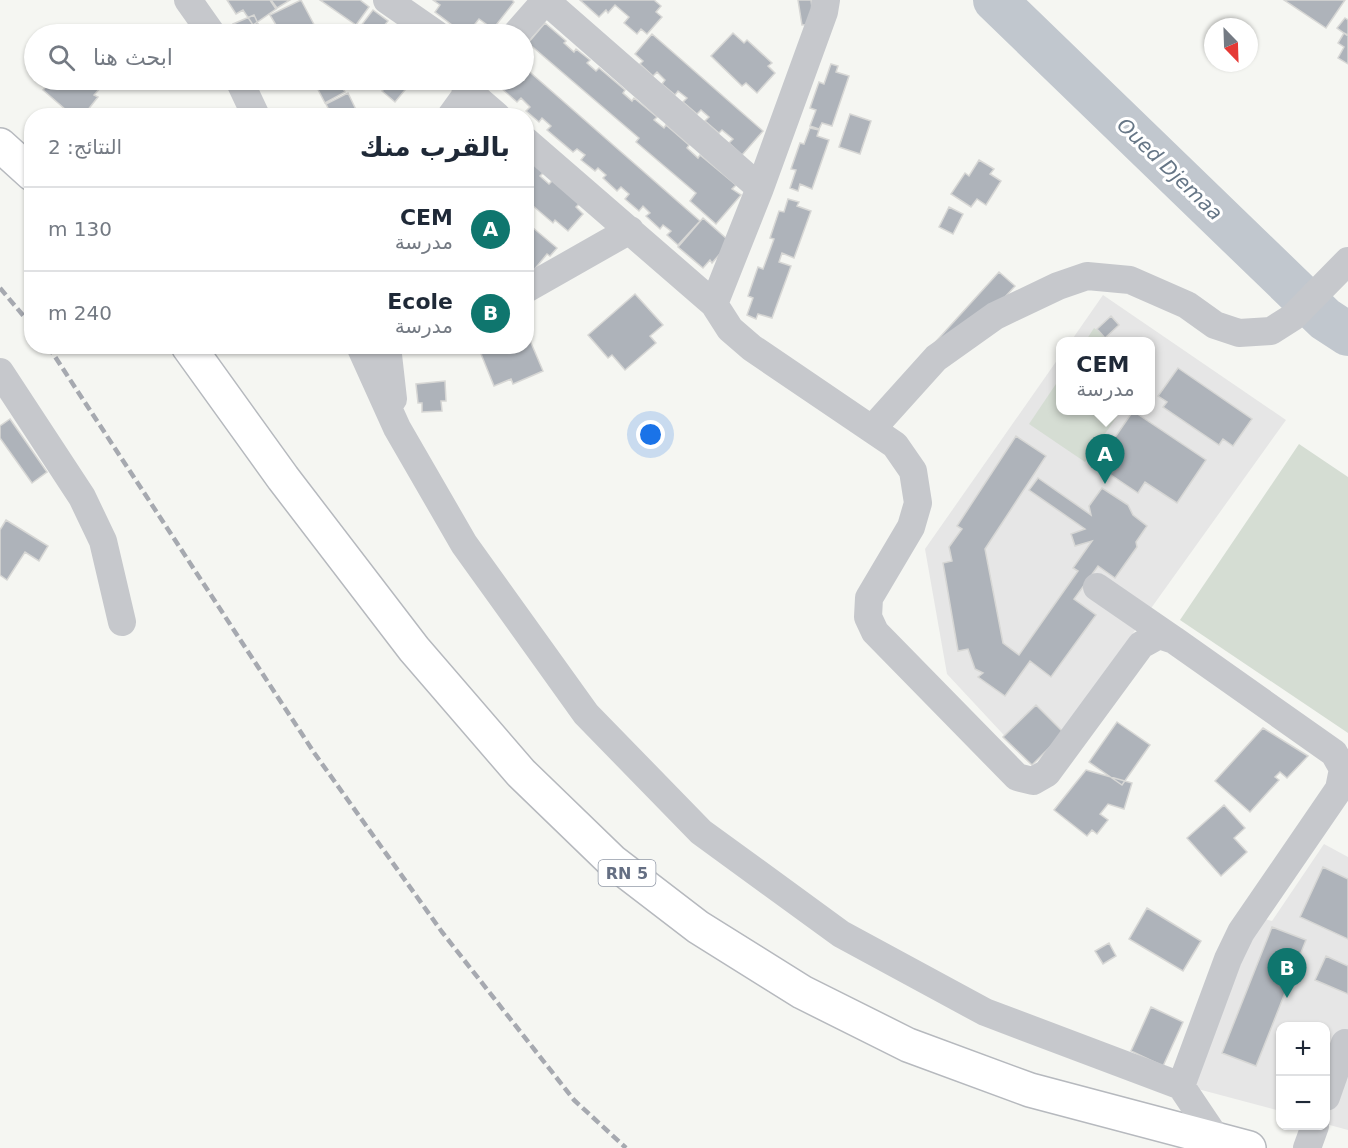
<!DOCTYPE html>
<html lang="ar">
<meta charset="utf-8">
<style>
:root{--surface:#fff;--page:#f6f6f7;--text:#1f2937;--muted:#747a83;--line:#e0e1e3;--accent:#0f766e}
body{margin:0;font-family:"DejaVu Sans","Noto Sans Arabic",sans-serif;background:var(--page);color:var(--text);direction:rtl}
.controls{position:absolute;right:18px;bottom:18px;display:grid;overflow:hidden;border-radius:12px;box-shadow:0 2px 4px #0004}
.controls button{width:54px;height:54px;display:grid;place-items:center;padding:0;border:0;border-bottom:2px solid var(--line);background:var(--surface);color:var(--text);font:30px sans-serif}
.compass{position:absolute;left:1204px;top:18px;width:54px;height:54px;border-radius:50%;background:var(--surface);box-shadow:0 2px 4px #0004;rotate:157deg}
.you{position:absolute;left:651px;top:435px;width:21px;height:21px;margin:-15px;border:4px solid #fff;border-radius:50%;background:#1a73e8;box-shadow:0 0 0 9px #1a73e833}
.badge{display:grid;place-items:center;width:39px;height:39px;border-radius:50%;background:var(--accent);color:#fff;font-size:20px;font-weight:700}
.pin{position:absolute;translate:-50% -50px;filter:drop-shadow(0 2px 3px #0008)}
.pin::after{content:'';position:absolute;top:32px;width:21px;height:18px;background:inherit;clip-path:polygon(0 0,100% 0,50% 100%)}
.popup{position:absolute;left:1056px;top:337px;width:99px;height:78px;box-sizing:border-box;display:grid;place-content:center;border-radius:12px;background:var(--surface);filter:drop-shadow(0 2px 4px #0005);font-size:20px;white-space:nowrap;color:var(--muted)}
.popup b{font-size:22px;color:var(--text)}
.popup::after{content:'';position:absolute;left:50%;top:100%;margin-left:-12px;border:12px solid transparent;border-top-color:var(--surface)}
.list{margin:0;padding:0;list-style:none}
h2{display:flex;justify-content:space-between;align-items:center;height:78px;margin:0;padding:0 24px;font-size:26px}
h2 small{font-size:20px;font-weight:400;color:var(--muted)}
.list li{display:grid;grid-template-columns:39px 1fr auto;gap:18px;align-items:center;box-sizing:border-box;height:84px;padding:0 24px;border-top:2px solid var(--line)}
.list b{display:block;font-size:22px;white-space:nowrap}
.list p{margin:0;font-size:20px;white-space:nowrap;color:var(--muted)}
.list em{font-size:20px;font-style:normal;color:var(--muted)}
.icon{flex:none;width:33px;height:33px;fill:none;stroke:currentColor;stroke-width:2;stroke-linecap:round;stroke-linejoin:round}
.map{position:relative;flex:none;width:1348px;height:1148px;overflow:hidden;direction:ltr}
.search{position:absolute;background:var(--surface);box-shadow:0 2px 4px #0004;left:24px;top:24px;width:510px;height:66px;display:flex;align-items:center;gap:15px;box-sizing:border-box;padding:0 21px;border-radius:33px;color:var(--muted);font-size:22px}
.panel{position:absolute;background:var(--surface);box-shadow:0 2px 4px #0004;left:24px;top:108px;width:510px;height:246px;border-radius:24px;direction:rtl}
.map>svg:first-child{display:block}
.built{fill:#e6e6e6}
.green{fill:#d5ddd3}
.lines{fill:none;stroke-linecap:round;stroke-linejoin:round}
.river{stroke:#c1c7ce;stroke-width:44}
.building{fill:#aeb3ba;stroke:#d7d7d5;stroke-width:1.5}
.major-casing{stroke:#b6b9be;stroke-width:36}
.minor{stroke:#c6c8cc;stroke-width:28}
.major{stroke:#fff;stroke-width:33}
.rail{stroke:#a6a9b0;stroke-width:4.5;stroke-dasharray:9 4.5;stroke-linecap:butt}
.labels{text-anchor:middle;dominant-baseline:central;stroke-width:6;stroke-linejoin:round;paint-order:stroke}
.shield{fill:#fff;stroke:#939aa8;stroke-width:1.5}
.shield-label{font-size:16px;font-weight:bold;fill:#656f83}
.water-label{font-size:20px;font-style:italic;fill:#667686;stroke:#fff}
</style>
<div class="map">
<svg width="1348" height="1148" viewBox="0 0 1348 1148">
<rect width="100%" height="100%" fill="#f5f6f2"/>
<!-- built -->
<path class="built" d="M1103,295L1286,420L1058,738L1035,761L1029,762L947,674L925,549L1060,356V410H1150V342L1071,341Z
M1324,844L1348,857V1130L1326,1124V1026H1280V1111L1194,1088L1237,969L1261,918L1272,921Z"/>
<!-- green -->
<path class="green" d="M1094,328L1114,341L1085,342Z
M1060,378V410L1121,411L1085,462L1029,424Z
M1299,444L1348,477V733L1180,620Z"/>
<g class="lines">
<!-- river -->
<path class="river" d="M995,0L1325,319L1348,334"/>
</g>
<!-- building -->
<path class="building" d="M227,0H270L276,9L253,25L243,10L236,14Z
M271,0H290L277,8Z
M301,0L319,34H293L288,25L279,30L270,15Z
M320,0H360L369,7L356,25Z
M433,0H512L514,2L493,29L479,19L467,34H464L435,12L440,5Z
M580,0H654L661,6L656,12L662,17L647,34L641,29L637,34L624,23L629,17L615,5L608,13L606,10L599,17Z
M798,0H811L814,24L802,25Z
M1284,0H1345L1326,28Z
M373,10L388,21L383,27L393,34H361L357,31Z
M254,15L263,34H238L233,24Z
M1345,18L1348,20V36L1337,28Z
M545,23L566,41L564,43L574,52L576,49L590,60L587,63L596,71L599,68L625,90L623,93L632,101L634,98L657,117L654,120L664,128L666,125L689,145L687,148L698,158L700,155L736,185L732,189L741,195L716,224L690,201L696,193L636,142L639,138L528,43Z
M331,29L334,34H319Z
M733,33L744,43L747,40L772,63L768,66L775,73L757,93L746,83L742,86L711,56Z
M1344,33L1348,35V64L1338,58L1344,47L1338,43Z
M652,34L763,131L742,155L729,143L733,139L722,130L719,133L705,121L709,117L701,110L697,114L683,102L687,98L678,91L675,95L662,84L665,80L657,72L653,76L640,64L643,61L635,54Z
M831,64L838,66L836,72L849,76L832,126L822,123L819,129L810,126L816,110L810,108L819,82L824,84Z
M524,67L700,221L678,245L667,235L671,231L663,225L660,229L646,216L650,213L643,206L639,211L625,199L629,194L621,187L617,191L603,178L606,175L598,168L595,171L581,160L585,155L577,149L573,152L547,130L551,126L542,118L539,122L526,111L530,107L521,98L517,102L501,88L505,84L500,80H524Z
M52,80H94L102,86L94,95L98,97L83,116H73L43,90Z
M313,80H338L345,92L325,103Z
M392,80H405L410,84L395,102L382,91Z
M348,93L359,116H332L326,104Z
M376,110L379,116H365Z
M850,114L871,121L860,154L839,147Z
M810,128L819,130L817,136L829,140L812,189L800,184L798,191L790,188L796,170L791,169L800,143L804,144Z
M526,157L544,172L540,176L549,184L553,180L580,203L576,207L583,214L568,231L555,220L553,223L526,200Z
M979,160L994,169L990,174L1001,181L986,205L977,199L971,207L951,194L965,173L969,176Z
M788,199L799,202L797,206L811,211L794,258L782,253L779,262L791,266L772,318L758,314L756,319L747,315L753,298L748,296L758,267L763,269L774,239L770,238L779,211L784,212Z
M949,207L963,214L953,234L939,227Z
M703,218L728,240L725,248L712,263L710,260L703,268L678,247Z
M526,222L557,248L550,256L547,254L534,270L526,264Z
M999,272L1015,286L898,415L882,401Z
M635,294L663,325L650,336L656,343L625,370L612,355L608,358L588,335Z
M1111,316L1119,325L1105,338L1097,329Z
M526,331L543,371L513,384L511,379L494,386L481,354L499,346H526Z
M484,346H500L487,353Z
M1178,368L1252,419L1233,446L1223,439L1219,445L1163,407L1167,402L1158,396Z
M445,381L446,401H441L442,411L422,412V403H418L416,384Z
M1133,411L1206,460L1177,503L1145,482L1138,493L1096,465Z
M10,419L47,472L32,483L0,438V426Z
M1016,436L1046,456L985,549L1003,643L1019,655L1078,571L1073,568L1092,541L1075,546L1071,534L1085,529L1029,490L1038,478L1091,515L1089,506L1102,488L1128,505L1133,515L1147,526L1136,542L1137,547L1115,578L1098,566L1074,599L1096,615L1051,677L1030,661L1005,696L978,677L983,673L975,669L968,649L958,651L943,563L952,561L949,547L962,529L957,526Z
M6,520L48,546L39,561L25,552L7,580L0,575V530Z
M1036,705L1064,733L1032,765L1003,737Z
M1117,722L1150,745L1122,785L1089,762Z
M1263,728L1308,756L1287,778L1280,772L1275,777L1279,780L1250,812L1215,781Z
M1086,770L1132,783L1124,809L1108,804L1100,814L1108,820L1097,834L1092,830L1087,836L1054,810Z
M1224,805L1245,828L1234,838L1247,852L1221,876L1187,838Z
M1323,867L1348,879V939L1300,917Z
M1147,908L1201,941L1183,971L1129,939Z
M1272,927L1306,940L1256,1066L1222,1053Z
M1109,943L1116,956L1103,964L1095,951Z
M1326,956L1348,966V994L1315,980Z
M1151,1007L1183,1022L1163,1066L1131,1051Z"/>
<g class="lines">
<!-- major casing -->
<g class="major-casing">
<path id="major" d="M0,145L32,174
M188,346L283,478L414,649L521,773L612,861L698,927L802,992L908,1045L1030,1090L1249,1148"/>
</g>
<!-- minor -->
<path class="minor" d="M188,0L212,34
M387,0L436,34
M546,1L760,188
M516,34L546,0
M239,80L256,116
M462,80L467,90L497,116
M451,116L477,80
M526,141L714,304L730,329L752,348L895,445L913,471L918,503L911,527L869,598L868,617L875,632L1017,777L1033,781L1047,773L1141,645L1159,635L1174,640L1334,753L1343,769L1339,789L1241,932L1228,959L1181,1086
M526,289L630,230
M714,304L760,188L824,12L826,0
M360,346L397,428L464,544L586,714L701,832L841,934L985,1012L1181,1086L1218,1141
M387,346L393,399
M0,372L82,497L103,541L122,622
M872,429L936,358L995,316L1058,286L1087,276L1130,280L1187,305L1215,325L1239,333L1271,331L1293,317L1348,261
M1097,587L1174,640
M1326,1097L1345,1043
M1307,1148L1315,1126"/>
<!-- major -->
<use href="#major" class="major"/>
<!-- rail -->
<path class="rail" d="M0,288L32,326
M48,346L315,754L442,932L574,1100L626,1148"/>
</g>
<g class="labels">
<!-- shield labels -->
<rect class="shield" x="598.5" y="860" width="57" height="26" rx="4.5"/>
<g class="shield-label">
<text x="627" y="873">RN 5</text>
</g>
<!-- water labels -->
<g class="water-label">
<text transform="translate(1170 169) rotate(44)">Oued Djemaa</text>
</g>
</g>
</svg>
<div class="controls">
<button>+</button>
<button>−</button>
</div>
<svg class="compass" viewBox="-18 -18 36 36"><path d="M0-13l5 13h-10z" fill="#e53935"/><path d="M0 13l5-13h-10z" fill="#747a83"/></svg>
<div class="you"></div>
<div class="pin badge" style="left:1105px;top:484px">A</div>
<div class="popup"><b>CEM</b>مدرسة</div>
<div class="pin badge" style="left:1287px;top:998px">B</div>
<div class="search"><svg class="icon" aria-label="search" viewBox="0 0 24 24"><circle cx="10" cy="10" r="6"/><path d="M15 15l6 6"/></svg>ابحث هنا</div>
<section class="panel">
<h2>بالقرب منك<small>النتائج: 2</small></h2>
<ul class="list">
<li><span class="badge">A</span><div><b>CEM</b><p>مدرسة</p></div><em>130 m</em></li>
<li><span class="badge">B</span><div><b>Ecole</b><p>مدرسة</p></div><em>240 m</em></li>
</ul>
</section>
</div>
